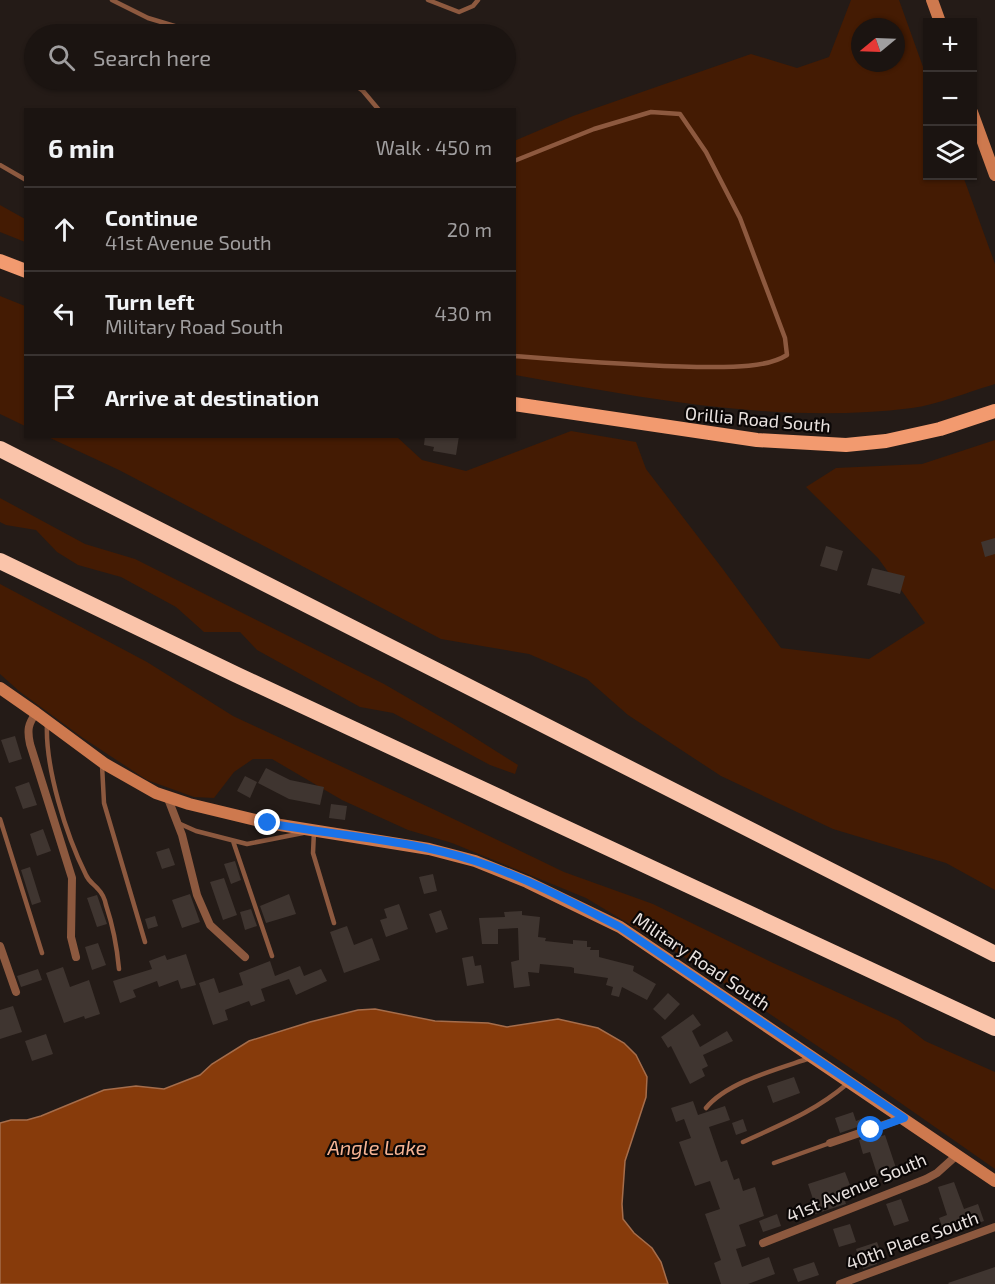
<!DOCTYPE html>
<meta charset="utf-8">
<style>
:root{--surface:#1b1411;--page:#241d1a;--text:#f1f3f6;--muted:#a09e9f;--line:#393331}
body{margin:0;font-family:"Exo 2",sans-serif;background:var(--page);color:var(--text)}
.controls{position:absolute;right:18px;top:18px;display:grid;overflow:hidden;border-radius:0px;box-shadow:0 2px 4px #0004}
.controls button{width:54px;height:54px;display:grid;place-items:center;padding:0;border:0;border-bottom:2px solid var(--line);background:var(--surface);color:var(--text);font:30px sans-serif}
.compass{position:absolute;left:851px;top:18px;width:54px;height:54px;border-radius:50%;background:var(--surface);box-shadow:0 2px 4px #0004;rotate:251deg}
.stop{position:absolute;width:18px;height:18px;margin:-14px;border:4px solid #1a73e8;border-radius:50%;background:#fff}
.stop.end{background:#1a73e8;border-color:#fff;box-shadow:0 2px 6px #0008}
.list{margin:0;padding:0;list-style:none}
h2{display:flex;justify-content:space-between;align-items:center;height:78px;margin:0;padding:0 24px;font-size:26px}
h2 small{font-size:20px;font-weight:400;color:var(--muted)}
.list li{display:grid;grid-template-columns:39px 1fr auto;gap:18px;align-items:center;box-sizing:border-box;height:84px;padding:0 24px;border-top:2px solid var(--line)}
.list b{display:block;font-size:22px;white-space:nowrap}
.list p{margin:0;font-size:20px;white-space:nowrap;color:var(--muted)}
.list em{font-size:20px;font-style:normal;color:var(--muted)}
.icon{flex:none;width:33px;height:33px;fill:none;stroke:currentColor;stroke-width:2;stroke-linecap:round;stroke-linejoin:round}
.map{position:relative;flex:none;width:995px;height:1284px;overflow:hidden}
.search{position:absolute;background:var(--surface);box-shadow:0 2px 4px #0004;left:24px;top:24px;width:492px;height:66px;display:flex;align-items:center;gap:15px;box-sizing:border-box;padding:0 21px;border-radius:33px;color:var(--muted);font-size:22px}
.panel{position:absolute;background:var(--surface);box-shadow:0 2px 4px #0004;left:24px;top:108px;width:492px;height:330px;border-radius:0px}
.map>svg:first-child{display:block}
.green{fill:#441b03;fill-rule:evenodd}
.water{fill:#873b0b;stroke:#a56d4b;stroke-width:1.5}
.building{fill:#3f3530}
.lines{fill:none;stroke-linecap:round;stroke-linejoin:round}
.service{stroke:#8d593f;stroke-width:4.5}
.minor{stroke:#8d593f;stroke-width:8}
.secondary{stroke:#ce794e;stroke-width:12}
.primary{stroke:#f29a6f;stroke-width:14}
.motorway{stroke:#fac4aa;stroke-width:16}
.route{stroke:#1a73e8;stroke-width:8}
.labels{text-anchor:middle;dominant-baseline:central;stroke-width:4.5;stroke-linejoin:round;paint-order:stroke}
.street-label{font-size:18px;fill:#eae3e0;stroke:#0b0706}
.water-label{font-size:20px;font-style:italic;fill:#f6b494;stroke:#0b0706}
</style>
<div class="map">
<svg width="995" height="1284" viewBox="0 0 995 1284">
<rect width="100%" height="100%" fill="#241b17"/>
<!-- green -->
<path class="green" d="M851,0H899L927,78L928,176H963L995,264V384C971,391 936,405 912,408C779,425 645,398 515,375L514,141L573,116L751,54L797,68L829,57ZM860,27H896V63H860Z
M0,205L25,219V242L0,232Z
M0,296L25,306V426L0,414Z
M571,431L636,442L646,469L722,568L781,648L869,659L925,623L878,558L806,487L836,468L922,464L995,440V890L946,863L833,829L721,776L628,715L587,679L529,654L441,639L119,470L48,437H397L422,460L466,471Z
M0,498L85,544L135,559L384,684L453,724L518,765L515,774L490,765L393,713L360,707L257,650L240,632H204L176,607L121,577L78,565L57,552L36,530L6,525L0,522Z
M0,584L147,662L233,716L435,810L564,872L653,904L771,962L898,1020L925,1041L995,1072V1169L862,1076L694,963L586,898L452,843L408,830L342,800L272,759H253L234,772L214,798L194,797L147,780L83,738L19,691L0,674Z"/>
<!-- water -->
<path class="water" d="M375,1009L435,1021L488,1023L507,1027L558,1019L598,1028L624,1043L636,1055L647,1077L646,1097L625,1161L622,1204L623,1219L634,1233L652,1248L661,1262L668,1284H0V1123L11,1120H27L41,1116L104,1090L136,1086L164,1089L200,1075L212,1064L249,1041L310,1022L358,1010Z"/>
<!-- building -->
<path class="building" d="M425,436H459L456,455L433,451L434,447L424,445Z
M995,538V554L985,557L981,542Z
M826,546L843,551L837,571L820,566Z
M872,568L905,576L900,594L867,585Z
M15,736L22,759L9,763L1,740Z
M266,768L290,780L324,787L320,805L289,799L258,783Z
M245,776L257,782L250,798L237,791Z
M29,782L37,805L23,809L15,787Z
M331,804L347,806L345,820L329,818Z
M43,829L51,851L37,856L30,834Z
M169,848L175,865L162,869L156,852Z
M235,861L241,880L231,884L224,864Z
M30,867L41,902L32,905L21,870Z
M433,874L437,891L424,894L419,877Z
M224,878L237,915L223,920L210,882Z
M190,894L200,922L182,928L172,900Z
M289,894L296,914L266,923L260,906Z
M97,895L107,924L97,927L87,898Z
M399,904L408,929L386,937L380,920L387,918L384,909Z
M251,909L257,926L245,930L240,912Z
M441,910L448,929L436,933L429,914Z
M522,911V915L540,917L538,937L546,938L545,941L573,944V940L587,941V947H591L590,950H599V957L634,966L633,971L656,984L647,1000L622,987L619,997L611,995L613,987L606,985L608,978L574,973V968L571,967L540,964L539,973L528,972L530,986L514,988L511,962L519,960L518,928L498,929V944H482L479,918L505,917L504,912Z
M155,916L158,926L148,929L145,919Z
M347,926L354,945L372,938L380,960L344,973L330,932Z
M98,943L106,965L92,970L85,947Z
M186,954L196,985L181,989L178,980L159,987L157,981L133,990L136,997L120,1003L113,981L152,969L149,961L165,955L167,960Z
M473,956L475,966L481,965L484,983L467,986L462,958Z
M270,961L275,976L300,966L304,976L321,969L327,981L296,995L289,979L261,989L265,1001L251,1006L249,1001L225,1010L228,1020L213,1025L199,983L214,978L219,993L243,985L239,973Z
M63,967L70,987L89,980L100,1014L85,1019L84,1016L64,1023L46,973Z
M38,969L42,980L21,987L17,976Z
M668,993L680,1004L665,1020L653,1009Z
M13,1006L22,1032L0,1039V1010Z
M693,1014L701,1025L692,1031L700,1047L727,1031L733,1041L703,1055L708,1066L702,1069L705,1076L690,1084L671,1046L668,1048L661,1037Z
M46,1034L53,1054L32,1061L25,1041Z
M794,1077L800,1093L773,1103L767,1086Z
M693,1101L698,1115L725,1106L730,1120L709,1127L721,1162L727,1160L734,1180L739,1178L743,1191L755,1187L764,1216L739,1225L746,1246L736,1249L742,1267L769,1257L775,1274L748,1284H721L714,1263L721,1260L705,1214L720,1209L710,1181L695,1186L679,1142L691,1138L684,1119L676,1122L671,1108Z
M853,1112L856,1121L864,1118L866,1124L840,1133L835,1118Z
M743,1119L747,1131L736,1135L732,1123Z
M885,1135L896,1168L877,1174L870,1152L863,1154L859,1140L870,1136L871,1139Z
M845,1172L850,1185L841,1188L846,1204L815,1214L811,1203L814,1202L808,1184Z
M954,1182L964,1209L978,1204L984,1221L945,1235L939,1218L947,1215L938,1187Z
M901,1199L909,1221L894,1226L886,1204Z
M777,1214L781,1226L763,1232L759,1221Z
M850,1224L856,1242L839,1247L833,1229Z
M877,1242L882,1255L875,1257L877,1264L863,1269L856,1249Z
M814,1262L819,1275L798,1282L793,1269Z
M995,1267V1284H949L948,1283Z"/>
<g class="lines">
<!-- service -->
<path class="service" d="M112,0L148,18L201,34
M428,0L459,12L473,6L478,0
M348,80L363,91L379,110
M514,161L594,129L651,112L680,114L706,152L740,218L785,338L787,355C765,369 723,367 697,367C636,366 576,361 514,356
M0,165L26,180
M47,723C45,768 66,835 86,875C89,882 94,884 98,889C102,893 105,900 106,905C113,926 117,947 119,969
M102,765L104,803L145,942
M0,819L42,953
M178,823L196,831L247,844L303,833
M314,831L313,853L334,923
M233,841L272,956
M706,1108C727,1082 778,1069 810,1058
M743,1142C782,1124 814,1112 847,1084
M774,1163L830,1143"/>
<!-- minor -->
<path class="minor" d="M36,713C28,724 27,730 30,744L72,878L71,937L76,957
M167,796L182,835L197,895L210,925L245,957
M0,946L16,992
M830,1143L904,1118
M763,1243L926,1179L937,1173L957,1155
M840,1284L995,1227"/>
<!-- secondary -->
<path class="secondary" d="M932,0L940,22
M972,112L995,175
M0,688L36,713L105,764L156,793L189,804L268,823L429,849L475,861L527,882L620,927L995,1181"/>
<!-- primary -->
<path class="primary" d="M0,261L26,271
M514,404L757,440L846,445L886,441L940,429L995,411"/>
<!-- motorway -->
<path class="motorway" d="M0,449L995,954
M0,561L237,675L995,1028"/>
</g>
<g class="lines">
<!-- route -->
<path class="route" d="M268,823C336,836 408,839 475,861C525,877 573,903 620,927L904,1118L871,1130"/>
</g>
<g class="labels">
<!-- street labels -->
<g class="street-label">
<text transform="translate(758 419) rotate(5)">Orillia Road South</text>
<text transform="translate(702 961) rotate(34)">Military Road South</text>
<text transform="translate(856 1187) rotate(-23)">41st Avenue South</text>
<text transform="translate(912 1240) rotate(-20)">40th Place South</text>
</g>
<!-- water labels -->
<g class="water-label">
<text x="377" y="1147">Angle Lake</text>
</g>
</g>
</svg>
<div class="controls">
<button>+</button>
<button>−</button>
<button><svg class="icon" aria-label="layers" viewBox="0 0 24 24"><path d="M12 4l9 5-9 5-9-5zM3 14l9 5 9-5"/></svg></button>
</div>
<svg class="compass" viewBox="-18 -18 36 36"><path d="M0-13l5 13h-10z" fill="#e53935"/><path d="M0 13l5-13h-10z" fill="#a09e9f"/></svg>
<div class="stop" style="left:871px;top:1130px"></div>
<div class="stop end" style="left:268px;top:823px"></div>
<div class="search"><svg class="icon" aria-label="search" viewBox="0 0 24 24"><circle cx="10" cy="10" r="6"/><path d="M15 15l6 6"/></svg>Search here</div>
<section class="panel">
<h2>6 min<small>Walk · 450 m</small></h2>
<ul class="list">
<li><svg class="icon" aria-label="ahead" viewBox="0 0 24 24"><path d="M12 20V5M6 11l6-6 6 6"/></svg><div><b>Continue</b><p>41st Avenue South</p></div><em>20 m</em></li>
<li><svg class="icon" aria-label="left" viewBox="0 0 24 24"><path d="M17 20v-9H6M10 6l-5 5 5 5"/></svg><div><b>Turn left</b><p>Military Road South</p></div><em>430 m</em></li>
<li><svg class="icon" aria-label="arrive" viewBox="0 0 24 24"><path d="M6 21V4h12l-3 4 3 4H6"/></svg><div><b>Arrive at destination</b></div></li>
</ul>
</section>
</div>
